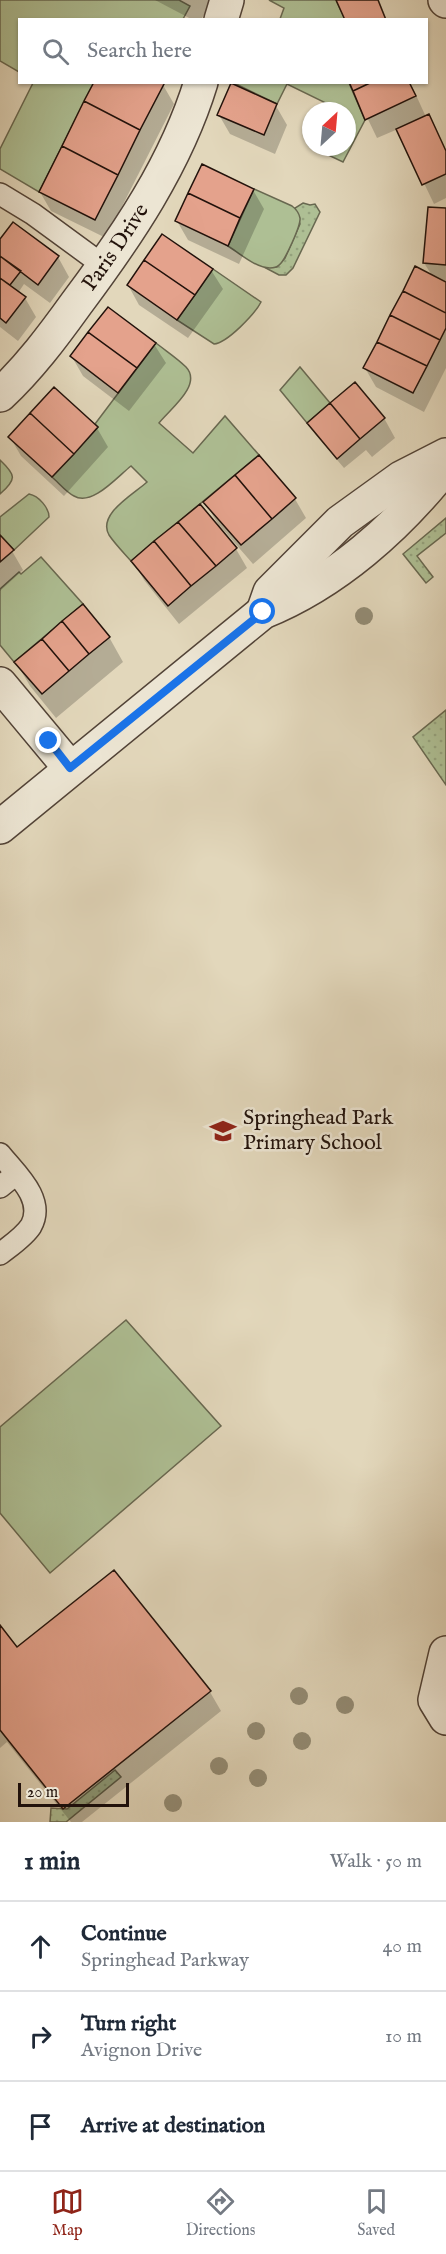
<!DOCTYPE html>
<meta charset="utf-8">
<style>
:root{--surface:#fff;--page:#f6f6f7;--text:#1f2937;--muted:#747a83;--line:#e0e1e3;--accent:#8f2418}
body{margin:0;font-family:"IM FELL English",serif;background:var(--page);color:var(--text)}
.compass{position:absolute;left:302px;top:102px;width:54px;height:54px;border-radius:50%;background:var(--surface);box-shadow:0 2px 4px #0004;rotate:26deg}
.scale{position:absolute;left:18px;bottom:15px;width:111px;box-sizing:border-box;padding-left:6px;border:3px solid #22120b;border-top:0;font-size:16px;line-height:21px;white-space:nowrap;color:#22120b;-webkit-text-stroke:4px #ece5d3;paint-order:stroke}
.stop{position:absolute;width:18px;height:18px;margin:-14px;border:4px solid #1a73e8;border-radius:50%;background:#fff}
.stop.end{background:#1a73e8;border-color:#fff;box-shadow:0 2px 6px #0008}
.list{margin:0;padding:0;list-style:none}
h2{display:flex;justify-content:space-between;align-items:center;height:78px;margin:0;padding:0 24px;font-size:26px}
h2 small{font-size:20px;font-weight:400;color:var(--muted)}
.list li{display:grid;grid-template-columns:39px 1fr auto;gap:18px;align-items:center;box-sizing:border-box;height:90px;padding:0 24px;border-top:2px solid var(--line)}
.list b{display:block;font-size:22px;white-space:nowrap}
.list p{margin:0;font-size:20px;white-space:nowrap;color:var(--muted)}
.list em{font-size:20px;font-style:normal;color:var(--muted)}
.icon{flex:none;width:33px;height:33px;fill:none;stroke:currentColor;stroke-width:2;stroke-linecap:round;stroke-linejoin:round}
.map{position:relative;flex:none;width:446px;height:1822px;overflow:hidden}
.search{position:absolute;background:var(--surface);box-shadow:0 2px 4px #0004;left:18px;right:18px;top:18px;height:66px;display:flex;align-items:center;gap:15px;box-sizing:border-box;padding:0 21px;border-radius:0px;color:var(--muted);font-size:22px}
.sheet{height:348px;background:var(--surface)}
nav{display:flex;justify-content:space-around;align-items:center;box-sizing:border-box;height:84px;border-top:2px solid var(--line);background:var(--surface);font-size:16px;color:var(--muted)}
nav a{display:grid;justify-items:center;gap:3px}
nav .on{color:var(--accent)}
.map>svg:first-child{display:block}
.grass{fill:url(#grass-dots);stroke:#686850;stroke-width:1.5}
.green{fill:#aebf94;stroke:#686850;stroke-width:1.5}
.shadow{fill:#0003}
.building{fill:#e4a28c;stroke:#22120b;stroke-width:1.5}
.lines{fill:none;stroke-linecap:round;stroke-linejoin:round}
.service-casing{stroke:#524337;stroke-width:24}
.minor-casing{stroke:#524337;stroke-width:36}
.service{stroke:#ece5d3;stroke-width:21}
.minor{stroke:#ece5d3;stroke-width:33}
.tree{fill:#938c75}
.route{stroke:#1a73e8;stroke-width:8}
.labels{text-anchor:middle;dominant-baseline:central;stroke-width:5;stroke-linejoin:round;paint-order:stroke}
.street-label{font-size:22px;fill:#22120b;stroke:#ece5d3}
.poi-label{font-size:22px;fill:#22120b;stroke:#ece5d3;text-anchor:start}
</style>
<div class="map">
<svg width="446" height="1822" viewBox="0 0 446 1822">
<defs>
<pattern id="grass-dots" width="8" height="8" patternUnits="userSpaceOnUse" patternTransform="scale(1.5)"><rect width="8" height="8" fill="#aebf94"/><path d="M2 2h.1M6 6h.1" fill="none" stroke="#95a37e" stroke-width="1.8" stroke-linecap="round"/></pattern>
</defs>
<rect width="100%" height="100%" fill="#e2d7bb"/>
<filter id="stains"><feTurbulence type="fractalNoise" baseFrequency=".00333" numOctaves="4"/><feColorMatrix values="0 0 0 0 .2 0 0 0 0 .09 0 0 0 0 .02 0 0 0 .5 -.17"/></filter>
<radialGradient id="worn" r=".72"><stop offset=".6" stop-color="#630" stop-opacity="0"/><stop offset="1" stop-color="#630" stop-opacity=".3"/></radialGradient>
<!-- grass -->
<path class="grass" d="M303,203L310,205L315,204L320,212L293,268L286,275H279L264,267H277L285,258L300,224L295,208Z
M446,518V533L417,556L433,577L426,583L403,554Z
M446,710V785L413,737Z
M115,1770L121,1777L66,1822H50L51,1808L67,1809Z"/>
<!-- green -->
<path class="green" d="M0,0H179L190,6L183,19L20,20L19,72L0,61Z
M269,0H336L345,19H280L284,8Z
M232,82L349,83L365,120L343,162L309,146L311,142V147H347V111H325L328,104L287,84L277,104Z
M33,83H94L39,192L0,169V149Z
M254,189L292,206C296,209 299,213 300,218C301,225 285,261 279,265C277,267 273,268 270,268C256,268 239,253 228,246Z
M213,269L261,302C255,314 227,343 214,344L177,320Z
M156,343C166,351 177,358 186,367C203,385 169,410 159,423L193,453L225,416L259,455L131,561C124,553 115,544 109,535C97,514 134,494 147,482L131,466C118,476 92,507 74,496C66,492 59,483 52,477L98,427L95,424Z
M300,367L330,403L307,423L280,390Z
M0,460C16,475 17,479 0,494Z
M29,494C39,496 49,508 49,517L14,550L0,535V517Z
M41,557L83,604L14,662L0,645V589L19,572L21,574Z
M126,1320L221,1426L50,1573L0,1513V1427Z"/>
<!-- shadow -->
<path class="shadow" d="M155,0H212L201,20H193Z
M338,0H379L387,20H347Z
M350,82H410L426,117L428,116L446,150V198L434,204L398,129L377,138Z
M163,85L174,104L106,238L51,211L40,192Z
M276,106L287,125L275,154L230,134L219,115Z
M253,190L264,209L239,264L188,240L177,221Z
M446,210V368L424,412L376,387L365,368L433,277L424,263Z
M0,242L58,257L69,277L50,303L24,284L18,293L25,298L36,317L18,341L0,327Z
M211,270L223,289L188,338L139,305L128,285Z
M154,344L166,363L129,411L83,376L72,357Z
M384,418L395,438L372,457L366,450L344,468L315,434L309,423Z
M97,428L108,447L64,496L21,456L10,437Z
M259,457L295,499L306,518L253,564L220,526L218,528L236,549L247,568L179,624L144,580L133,561L219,526L205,502Z
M0,537L12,551L23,570L0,591Z
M109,637L123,662L56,718L30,686L16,662Z
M0,1628L17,1649L210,1692L221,1711L82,1822H71L7,1742L0,1748Z"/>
<!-- building -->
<path class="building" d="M336,0H378L386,20H345Z
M94,82H161L164,84L140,130L84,101Z
M349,82H372L353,91Z
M372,82H409L416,96L365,120L353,91Z
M231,83L277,104L264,135L217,115Z
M84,101L140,130L118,175L62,146Z
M429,114L446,151V174L422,185L396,129Z
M62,146L118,175L95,220L39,192Z
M202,164L254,189L240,218L188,193Z
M188,193L240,218L228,246L175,221Z
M428,207L446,208V265L423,263Z
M13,222L59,256L38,285L0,256V239Z
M162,234L213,269L195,295L144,260Z
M0,256L21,271L10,285L0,278Z
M144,260L195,295L177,320L127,285Z
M415,266L446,282V313L403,291Z
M0,278L26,297L6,323L0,318Z
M403,291L446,313V328L440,340L390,315Z
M108,307L156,343L137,368L88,332Z
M390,315L440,340L427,366L377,342Z
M88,332L137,368L118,393L70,356Z
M377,342L427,366L413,393L363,368Z
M355,382L385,418L360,439L330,403Z
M54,387L98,427L74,454L30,413Z
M330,403L360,439L337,459L307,423Z
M30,413L74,454L52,477L8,437Z
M259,455L296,498L272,519L235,475Z
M235,475L272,519L241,545L203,502Z
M200,504L237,548L216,566L178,522Z
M178,522L216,566L191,586L154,541Z
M0,535L14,550L0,562Z
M154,541L191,586L168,606L131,561Z
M83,604L110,637L89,654L62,621Z
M62,621L89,654L69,671L42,639Z
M42,639L69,671L42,694L14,662Z
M114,1570L211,1691L63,1809L0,1730V1625L17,1647Z"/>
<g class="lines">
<!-- service casing -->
<g class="service-casing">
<path id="service" d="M0,194L33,214L104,266
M0,1154C15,1173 46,1199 31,1226C24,1237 10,1246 0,1254
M0,1187L16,1174"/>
</g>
<!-- minor casing -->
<g class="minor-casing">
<g id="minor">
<path d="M445,0L446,1"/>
<path d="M221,20L227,0"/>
<path id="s1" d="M0,395C29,368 53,336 76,304C127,236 176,164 201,82"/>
<path d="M263,612L270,592L340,522L401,478L446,455"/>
<path d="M0,684L70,768"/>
<path d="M0,827L263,612C335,583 398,527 446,466"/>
<path d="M446,1653L435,1700L446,1718"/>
</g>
</g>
<!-- service -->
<use href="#service" class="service"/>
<!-- minor -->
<use href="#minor" class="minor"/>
</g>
<!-- trees -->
<g class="tree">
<circle cx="364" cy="616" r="9"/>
<circle cx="299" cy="1696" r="9"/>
<circle cx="345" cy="1705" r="9"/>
<circle cx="256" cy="1731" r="9"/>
<circle cx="302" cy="1741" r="9"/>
<circle cx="219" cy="1766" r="9"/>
<circle cx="258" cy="1778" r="9"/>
<circle cx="173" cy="1803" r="9"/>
</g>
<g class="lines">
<!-- route -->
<path class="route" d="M49,741L70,768L263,612"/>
</g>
<!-- icons -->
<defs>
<g id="school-bare" transform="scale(2.07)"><path d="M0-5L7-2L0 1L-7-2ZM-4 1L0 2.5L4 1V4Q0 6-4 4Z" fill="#8f2418" stroke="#ece5d3" stroke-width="2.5" paint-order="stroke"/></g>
</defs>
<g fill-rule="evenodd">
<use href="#school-bare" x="223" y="1131"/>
</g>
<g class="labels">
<!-- street labels -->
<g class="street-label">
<text stroke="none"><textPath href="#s1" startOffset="188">Paris Drive</textPath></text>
</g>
<!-- poi labels -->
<g class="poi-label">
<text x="243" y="1118">Springhead Park<tspan x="243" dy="25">Primary School</tspan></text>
</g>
</g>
<rect width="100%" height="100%" filter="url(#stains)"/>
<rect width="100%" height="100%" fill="url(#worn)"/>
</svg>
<svg class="compass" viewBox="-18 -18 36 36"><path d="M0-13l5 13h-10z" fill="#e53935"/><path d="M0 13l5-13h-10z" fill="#747a83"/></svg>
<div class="scale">20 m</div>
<div class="stop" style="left:263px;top:612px"></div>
<div class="stop end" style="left:49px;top:741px"></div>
<div class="search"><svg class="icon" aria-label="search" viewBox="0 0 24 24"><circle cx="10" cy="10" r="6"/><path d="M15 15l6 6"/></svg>Search here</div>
</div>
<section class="sheet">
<h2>1 min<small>Walk · 50 m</small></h2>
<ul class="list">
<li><svg class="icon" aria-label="ahead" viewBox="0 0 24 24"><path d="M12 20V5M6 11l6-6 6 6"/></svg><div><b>Continue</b><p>Springhead Parkway</p></div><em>40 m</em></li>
<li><svg class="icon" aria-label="right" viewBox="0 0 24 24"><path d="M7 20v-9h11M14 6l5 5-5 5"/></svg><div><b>Turn right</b><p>Avignon Drive</p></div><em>10 m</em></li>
<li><svg class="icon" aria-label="arrive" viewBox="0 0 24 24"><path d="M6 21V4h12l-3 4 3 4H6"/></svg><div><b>Arrive at destination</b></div></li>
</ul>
</section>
<nav>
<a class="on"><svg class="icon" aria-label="map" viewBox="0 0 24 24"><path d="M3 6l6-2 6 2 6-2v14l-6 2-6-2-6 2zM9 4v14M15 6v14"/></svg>Map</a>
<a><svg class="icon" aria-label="directions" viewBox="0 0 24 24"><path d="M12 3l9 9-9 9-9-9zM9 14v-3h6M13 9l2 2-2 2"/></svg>Directions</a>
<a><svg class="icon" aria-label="saved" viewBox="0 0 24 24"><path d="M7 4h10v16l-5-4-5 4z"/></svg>Saved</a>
</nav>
